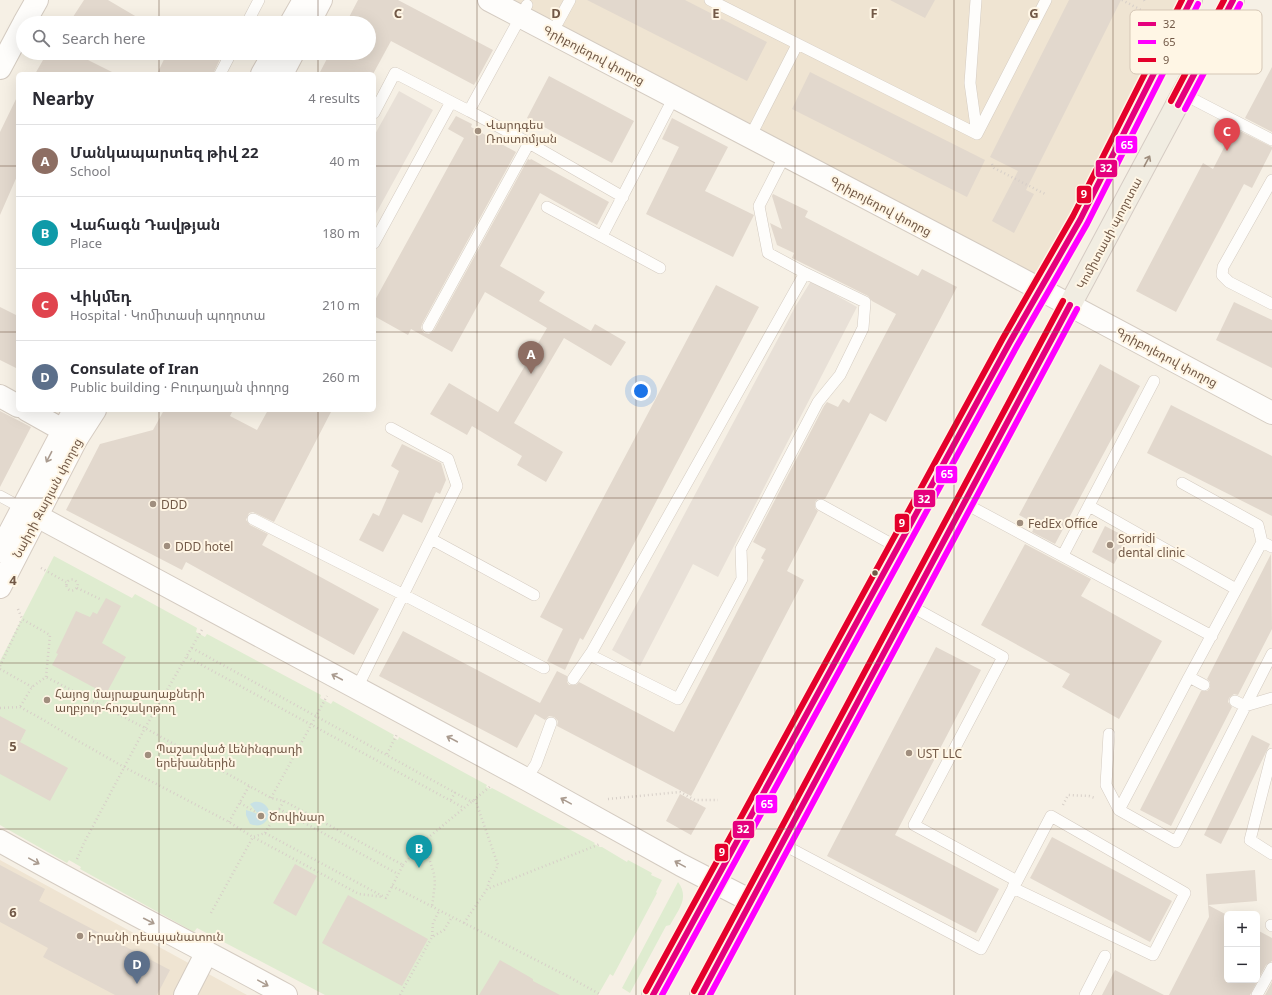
<!DOCTYPE html>
<meta charset="utf-8">
<style>
:root{--surface:#fff;--page:#f7f7f7;--text:#2b2b33;--muted:#7c7c81;--line:#e1e1e2;--accent:#ea580c}
body{margin:0;font-family:"Noto Sans","Noto Sans Armenian",sans-serif;background:var(--page);color:var(--text)}
.controls{position:absolute;right:12px;bottom:12px;display:grid;overflow:hidden;border-radius:6px;box-shadow:0 4px 16px #0002}
.controls button{width:36px;height:36px;display:grid;place-items:center;padding:0;border:0;border-bottom:1px solid var(--line);background:var(--surface);color:var(--text);font:20px sans-serif}
.you{position:absolute;left:641px;top:391px;width:14px;height:14px;margin:-10px;border:3px solid #fff;border-radius:50%;background:#1a73e8;box-shadow:0 0 0 6px #1a73e833}
.badge{display:grid;place-items:center;width:26px;height:26px;border-radius:50%;background:var(--accent);color:#fff;font-size:13px;font-weight:700}
.pin{position:absolute;translate:-50% -33px;filter:drop-shadow(0 1px 2px #0008)}
.pin::after{content:'';position:absolute;top:21px;width:14px;height:12px;background:inherit;clip-path:polygon(0 0,100% 0,50% 100%)}
.list{margin:0;padding:0;list-style:none}
h2{display:flex;justify-content:space-between;align-items:center;height:52px;margin:0;padding:0 16px;font-size:17px}
h2 small{font-size:13px;font-weight:400;color:var(--muted)}
.list li{display:grid;grid-template-columns:26px 1fr auto;gap:12px;align-items:center;box-sizing:border-box;height:72px;padding:0 16px;border-top:1px solid var(--line)}
.list b{display:block;font-size:15px;white-space:nowrap}
.list p{margin:0;font-size:13px;white-space:nowrap;color:var(--muted)}
.list em{font-size:13px;font-style:normal;color:var(--muted)}
.icon{flex:none;width:22px;height:22px;fill:none;stroke:currentColor;stroke-width:2;stroke-linecap:round;stroke-linejoin:round}
.map{position:relative;flex:none;width:1272px;height:995px;overflow:hidden}
.search{position:absolute;background:var(--surface);box-shadow:0 4px 16px #0002;left:16px;top:16px;width:360px;height:44px;display:flex;align-items:center;gap:10px;box-sizing:border-box;padding:0 14px;border-radius:22px;color:var(--muted);font-size:15px}
.panel{position:absolute;background:var(--surface);box-shadow:0 4px 16px #0002;left:16px;top:72px;width:360px;height:340px;border-radius:6px}
.map>svg:first-child{display:block}
.residential{fill:#efe4d2}
.industrial{fill:#e8e0d7}
.green{fill:#dfecd0}
.water{fill:#c8e1e5}
.building{fill:#e2d8cd}
.lines{fill:none;stroke-linecap:round;stroke-linejoin:round}
.service-casing{stroke:#d4cbc1;stroke-width:12}
.minor-casing{stroke:#d4cbc1;stroke-width:24}
.tertiary-casing{stroke:#d4cbc1;stroke-width:24}
.secondary-casing{stroke:#d6ccc2;stroke-width:24}
.primary-casing{stroke:#d5cbc3;stroke-width:24}
.path{stroke:#d7cfc8;stroke-width:2.5;stroke-dasharray:1 3;stroke-linecap:butt}
.service{stroke:#fefdfb;stroke-width:11}
.minor{stroke:#fefdfb;stroke-width:22}
.tertiary{stroke:#fefdfb;stroke-width:22}
.secondary{stroke:#fefdfb;stroke-width:22}
.primary{stroke:#f1ede2;stroke-width:22}
.bus-1-casing{stroke:#fff6e5;stroke-width:9}
.bus-2-casing{stroke:#fff6e5;stroke-width:9}
.bus-3-casing{stroke:#fff6e5;stroke-width:9}
.bus-1{stroke:#e5007d;stroke-width:6}
.bus-2{stroke:#f0f;stroke-width:6}
.bus-3{stroke:#e4002b;stroke-width:6}
.oneway{stroke:#9e8d7d}
.oneway2{stroke:#aa9b8f}
.grid{fill:none;stroke:#725947;stroke-width:1;stroke-opacity:0.55}
.poi-dot{fill:#a08e7e;stroke:#fff6e5;stroke-width:1.5}
.bus-dot{fill:#725947;stroke:#fff6e5;stroke-width:1.5}
.labels{text-anchor:middle;dominant-baseline:central;stroke-width:4;stroke-linejoin:round;paint-order:stroke}
.street-label{font-size:12px;fill:#725947;stroke:#fff6e5}
.poi-label{font-size:12px;fill:#725947;stroke:#fff6e5;text-anchor:start}
.key{fill:#fff6e5;stroke:#d5c7b6;stroke-width:1}
.key-label{font-size:11px;fill:#725947}
.grid-label{font-size:13px;text-anchor:middle;font-weight:bold;fill:#725947;stroke:#fff6e5;stroke-width:4;stroke-linejoin:round;paint-order:stroke}
.line-badge{stroke:#fff6e5;stroke-width:1.5}
.badge-label{font-size:11px;text-anchor:middle;font-weight:bold;fill:#fff}
</style>
<div class="map">
<svg width="1272" height="995" viewBox="0 0 1272 995">
<rect width="100%" height="100%" fill="#f6f0e5"/>
<!-- residential -->
<path class="residential" d="M489,0H1191L1067,244L1035,272L1039,290Z
M0,860L247,995H0Z"/>
<!-- industrial -->
<path class="industrial" d="M399,91L433,110L374,217V136Z
M811,281L857,307L718,577L693,564L640,666L612,650L795,307Z"/>
<!-- green -->
<path class="green" d="M54,556L132,598L135,594L197,628L196,632L205,637L207,634L321,695L320,698L331,704L333,701L394,735L393,737L398,740L399,737L487,785L486,787L490,789L492,788L595,843L594,844L600,847H602L627,862L628,860L652,873L651,875L662,880L656,892L657,893L613,976L610,974L598,995H325L197,928L194,932L80,869L81,867L69,860L67,863L0,825V661Z
M678,882C690,898 678,910 670,925L666,926L630,993L622,988Z"/>
<!-- water -->
<path class="water" d="M254,802C263,801 267,805 270,813C267,823 261,828 250,824L246,815V810L258,814L250,804Z"/>
<!-- building -->
<path class="building" d="M84,0H108L147,23H69Z
M358,0H398L493,50L474,85L391,41L373,74H319L330,53H369V23H346Z
M587,0H685L767,42L747,81Z
M890,0H935L925,18Z
M1069,0H1121L1026,190L1034,194L1014,233L992,221L1018,171L990,157Z
M47,53H92L88,60L116,74H35Z
M167,53H208L220,59L213,74H157Z
M1272,67V132L1245,118Z
M810,72L985,160L967,197L792,109Z
M549,76L634,121L612,163L527,118Z
M18,95V174L0,215V132Z
M456,116L472,124L471,127L516,152L422,324L421,328L424,333L429,334L434,330L528,159L530,160L531,159L609,202L597,225L540,193L500,266L545,292L539,301L591,331L595,324L626,342L611,366L564,338L514,423L563,452L546,482L517,465L522,456L472,426L467,435L430,414L449,383L498,412L547,328L485,292L452,352L411,329L408,335L374,316V302L464,138L448,129Z
M672,118L728,147L705,191L754,215L733,257L646,214L679,147L662,139Z
M1233,130L1237,132L1238,130L1272,147V149L1252,188L1244,184L1176,312L1136,291L1203,163L1213,169Z
M773,194L808,211L805,217L918,276L922,269L957,287L886,422L870,413L825,499H818L815,502V508L818,511L787,571L804,580L691,796L557,726L558,721L554,717L549,716L545,720L535,714L517,748L379,676L403,631L540,703L557,671L567,676V682L569,685H576L579,682L674,732L764,560L761,558L766,549L753,542L824,406L827,402L838,407L843,399L849,403L896,314L872,301L868,296L792,258L794,253L777,245L770,223L782,229L772,196Z
M716,285L759,307L583,640L580,638L565,670L547,661L563,629L540,617Z
M1234,302L1272,320V368L1216,340Z
M0,307L18,316V369L0,360Z
M1100,364L1140,386L1055,544L1032,532L1036,524L1019,515Z
M1171,405L1272,456V516L1147,453Z
M164,410H233L230,416L257,430L268,410H332L274,522L253,512L249,513L246,520L250,525L268,534L262,545L379,609L354,655L186,562L182,570L66,510L100,444L153,430Z
M0,411L31,427L0,487Z
M402,444L441,463L446,480L440,494L436,492L422,523L403,514L383,552L359,540L373,513L379,516L399,471L391,466Z
M1105,526L1128,538L1114,564L1092,552Z
M1025,544L1091,579L1081,596L1162,641L1119,719L1062,687L1070,674L981,625Z
M1271,554L1272,629L1238,695L1234,694L1229,698L1228,702L1232,707L1171,826L1140,810L1201,691H1207L1210,688V682L1207,679Z
M106,598L121,606L102,643L126,657L106,694L52,665L58,654L56,653L76,611L90,617L93,612L97,614Z
M936,647L981,670L895,835L999,889L976,933L827,856Z
M0,716L26,730L20,742L68,768L50,801L0,774Z
M1252,735L1270,744L1221,844L1204,835Z
M680,794L706,808L691,835L666,821Z
M1052,837L1172,901L1150,942L1030,878Z
M295,864L317,876L296,916L273,903Z
M0,865L45,889L39,901L170,970L157,995H115L43,957L48,948L0,922Z
M1255,870L1257,901L1208,905L1206,874Z
M348,895L428,939L402,986L322,943Z
M1208,905L1227,915V980H1257V930L1272,938V961L1266,965L1250,995H1169L1209,917Z
M500,960L533,979V981L560,995H479Z
M1115,970L1164,995H1102Z
M1272,982V995H1265Z"/>
<g class="lines">
<!-- service casing -->
<g class="service-casing">
<path id="service" d="M710,0L977,134
M976,0L970,83L977,134
M558,22L570,0
M247,23L259,0
M220,74L231,53
M1183,94L1272,140
M374,113L395,73L469,111L527,5
M977,134L1046,0
M750,137L797,45
M529,143L623,197
M785,155L759,206L768,253L805,273L865,302L863,328L840,375L818,402L741,549L742,579L678,699L590,655L805,273
M1272,180L1223,267L1222,275L1229,282L1272,304
M547,207L660,268
M602,236L674,97
M374,243L451,102
M428,327L529,143L469,111
M1182,483L1258,525L1262,542L1272,547
M0,496L26,510
M964,503L1212,636
M821,505L897,547
M1089,506L1236,589
M253,519L404,595L544,668
M431,539L534,595
M1063,555L1154,381
M909,605L1003,657L914,825L1017,881L1013,887
M1189,677L1119,810L1176,842L1272,654
M573,679L591,653
M1204,685L1189,677L1262,542
M357,688L457,486L448,459L391,428
M1235,701L1245,706L1272,698
M1109,734L1106,785L1119,810
M1272,754L1250,840L1272,854
M526,779L536,764L551,723
M782,844L981,949L1013,888L1153,955L1185,893L1051,816L1017,881
M1271,925L1272,926
M1085,995L1105,956
M1257,995L1272,968"/>
</g>
<!-- minor casing -->
<g class="minor-casing">
<path id="minor" d="M24,23L37,0
M0,68L23,25
M0,396L18,406
M27,410L77,438
M37,516L526,779L681,865L751,901
M0,841C94,894 191,943 286,995
M185,995L207,952"/>
</g>
<!-- tertiary casing -->
<g class="tertiary-casing">
<path id="tertiary" d="M489,0L987,261L1272,413"/>
</g>
<!-- secondary casing -->
<g class="secondary-casing">
<path id="secondary" d="M291,23L304,0
M309,23L321,0
M262,74L274,53
M282,74L293,53
M0,551L74,410
M0,587L77,438L95,410"/>
</g>
<!-- primary casing -->
<g class="primary-casing">
<path id="primary" d="M653,995L1010,342L1080,220L1191,0
M701,995L1233,0"/>
</g>
<!-- path -->
<path class="path" d="M1122,0L1141,10
M1144,0L1146,3
M992,164L994,168L1045,194
M41,568L66,582
M66.5 585a5.5 5.5 0 1 1 11 0a5.5 5.5 0 1 1-11 0Z
M77,588L100,599
M18,609L22,619L50,635L46,677L32,687L20,707
M192,648L472,802L475,799L498,865L489,882L487,889
M187,657L464,808
M0,666L22,619
M0,669L32,687
M0,708L20,707L40,718L80,742L124,767L229,822L253,837L265,833L386,898L403,865L284,801L271,798L145,728L46,677
M387,754L397,734
M271,798L327,696
M608,799L680,792L695,800H718
M451,800L455,792
M240,803L259,814
M1063,805L1068,795L1089,796L1095,798
M279,809L398,874
M229,822L249,786
M265,833L284,801
M424,842L434,874L435,883L432,907
M77,859L84,843L145,728L203,628
M403,865L424,841L492,785
M392,886L571,978L601,995
M211,913L253,837L359,894L383,897
M464,923L487,889L600,844
M432,936L433,923L439,911
M400,995L432,937L444,930L452,917"/>
<!-- service -->
<use href="#service" class="service"/>
<!-- minor -->
<use href="#minor" class="minor"/>
<!-- tertiary -->
<use href="#tertiary" class="tertiary"/>
<!-- secondary -->
<use href="#secondary" class="secondary"/>
<!-- primary -->
<use href="#primary" class="primary"/>
<!-- bus-1 casing -->
<g class="bus-1-casing">
<path id="bus-1" d="M1178,105L1233,0
M653,995L1010,342L1080,220L1191,0
M701,995L1070,305"/>
</g>
<!-- bus-2 casing -->
<g class="bus-2-casing">
<path id="bus-2" d="M1185,109L1240,4
M662,995L1017,346L1087,224L1198,4
M710,995L1077,309"/>
</g>
<!-- bus-3 casing -->
<g class="bus-3-casing">
<path id="bus-3" d="M1171,101L1224,0
M646,991L1003,338L1073,216L1182,0
M694,991L1063,301"/>
</g>
<!-- bus-1 -->
<use href="#bus-1" class="bus-1"/>
<!-- bus-2 -->
<use href="#bus-2" class="bus-2"/>
<!-- bus-3 -->
<use href="#bus-3" class="bus-3"/>
</g>
<!-- one-way arrows -->
<defs><path id="oneway-shaft" d="M-6 0H5M1.5-3L5.5 0L1.5 3" fill="none" stroke-width="1.6" stroke-linecap="round" stroke-linejoin="round"/></defs>
<use class="oneway" href="#oneway-shaft" transform="translate(1147 161) rotate(-62)"/>
<g class="oneway2">
<use href="#oneway-shaft" transform="translate(49 457) rotate(117)"/>
<use href="#oneway-shaft" transform="translate(337 677) rotate(-152)"/>
<use href="#oneway-shaft" transform="translate(452 739) rotate(-152)"/>
<use href="#oneway-shaft" transform="translate(566 801) rotate(-151)"/>
<use href="#oneway-shaft" transform="translate(34 861) rotate(29)"/>
<use href="#oneway-shaft" transform="translate(680 864) rotate(-151)"/>
<use href="#oneway-shaft" transform="translate(149 921) rotate(27)"/>
<use href="#oneway-shaft" transform="translate(263 983) rotate(29)"/>
</g>
<!-- grid -->
<path class="grid" d="M159,0V23M318,0V23M477,0V995M636,0V995M795,0V995M954,0V995M1113,0V995M159,53V74M318,53V74M0,166H18M374,166H1272M0,332H18M374,332H1272M159,410V995M318,410V995M0,498H1272M0,663H1272M0,829H1272"/>
<!-- markers -->
<g class="poi-dot">
<circle cx="478" cy="131" r="4"/>
<circle cx="153" cy="504" r="4"/>
<circle cx="1020" cy="523" r="4"/>
<circle cx="1110" cy="545" r="4"/>
<circle cx="167" cy="546" r="4"/>
<circle cx="47" cy="700" r="4"/>
<circle cx="909" cy="753" r="4"/>
<circle cx="148" cy="755" r="4"/>
<circle cx="261" cy="816" r="4"/>
<circle cx="80" cy="936" r="4"/>
</g>
<circle class="bus-dot" cx="875" cy="573" r="3.5"/>
<g class="labels">
<!-- street labels -->
<g class="street-label">
<text transform="translate(594 55) rotate(28)">Գրիբոյեդով փողոց</text>
<text transform="translate(881 206) rotate(28)">Գրիբոյեդով փողոց</text>
<text transform="translate(1109 233) rotate(-62)">Կոմիտասի պողոտա</text>
<text transform="translate(1167 357) rotate(28)">Գրիբոյեդով փողոց</text>
<text transform="translate(47 498) rotate(-62)">Նաիրի Զարյան փողոց</text>
</g>
<!-- poi labels -->
<g class="poi-label">
<text x="486" y="124">Վարդգես<tspan x="486" dy="14">Ռոստոմյան</tspan></text>
<text x="161" y="504">DDD</text>
<text x="1028" y="523">FedEx Office</text>
<text x="1118" y="538">Sorridi<tspan x="1118" dy="14">dental clinic</tspan></text>
<text x="175" y="546">DDD hotel</text>
<text x="55" y="693">Հայոց մայրաքաղաքների<tspan x="55" dy="14">աղբյուր-հուշակոթող</tspan></text>
<text x="156" y="748">Պաշարված Լենինգրադի<tspan x="156" dy="14">երեխաներին</tspan></text>
<text x="917" y="753">UST LLC</text>
<text x="269" y="816">Ծովինար</text>
<text x="88" y="936">Իրանի դեսպանատուն</text>
</g>
</g>
<!-- legend -->
<rect x="1130" y="10" width="132" height="64" rx="6" class="key"/>
<rect x="1138" y="22" width="18" height="4" fill="#e5007d"/>
<rect x="1138" y="40" width="18" height="4" fill="#f0f"/>
<rect x="1138" y="58" width="18" height="4" fill="#e4002b"/>
<g class="key-label">
<text x="1163" y="28">32</text>
<text x="1163" y="46">65</text>
<text x="1163" y="64">9</text>
</g>
<g class="grid-label">
<text x="398" y="18">C</text>
<text x="556" y="18">D</text>
<text x="716" y="18">E</text>
<text x="874" y="18">F</text>
<text x="1034" y="18">G</text>
<text x="13" y="585">4</text>
<text x="13" y="751">5</text>
<text x="13" y="917">6</text>
</g>
<g class="line-badge">
<rect x="1115" y="135" width="23" height="19" rx="4" fill="#f0f"/>
<rect x="1095" y="159" width="23" height="19" rx="4" fill="#e5007d"/>
<rect x="1076" y="185" width="16" height="19" rx="4" fill="#e4002b"/>
<rect x="935" y="465" width="23" height="19" rx="4" fill="#f0f"/>
<rect x="913" y="489" width="23" height="19" rx="4" fill="#e5007d"/>
<rect x="894" y="513" width="16" height="20" rx="4" fill="#e4002b"/>
<rect x="755" y="794" width="23" height="20" rx="4" fill="#f0f"/>
<rect x="732" y="820" width="23" height="19" rx="4" fill="#e5007d"/>
<rect x="714" y="843" width="15" height="19" rx="4" fill="#e4002b"/>
</g>
<g class="badge-label">
<text x="1127" y="149">65</text>
<text x="1106" y="172">32</text>
<text x="1084" y="198">9</text>
<text x="947" y="478">65</text>
<text x="924" y="503">32</text>
<text x="902" y="527">9</text>
<text x="767" y="808">65</text>
<text x="743" y="833">32</text>
<text x="722" y="856">9</text>
</g>
</svg>
<div class="controls">
<button>+</button>
<button>−</button>
</div>
<div class="you"></div>
<div class="pin badge" style="left:531px;top:374px;background:#8d6e63">A</div>
<div class="pin badge" style="left:419px;top:868px;background:#0f9aa8">B</div>
<div class="pin badge" style="left:1227px;top:151px;background:#e0444e">C</div>
<div class="pin badge" style="left:137px;top:984px;background:#5c6f8a">D</div>
<div class="search"><svg class="icon" aria-label="search" viewBox="0 0 24 24"><circle cx="10" cy="10" r="6"/><path d="M15 15l6 6"/></svg>Search here</div>
<section class="panel">
<h2>Nearby<small>4 results</small></h2>
<ul class="list">
<li><span class="badge" style="background:#8d6e63">A</span><div><b>Մանկապարտեզ թիվ 22</b><p>School</p></div><em>40 m</em></li>
<li><span class="badge" style="background:#0f9aa8">B</span><div><b>Վահագն Դավթյան</b><p>Place</p></div><em>180 m</em></li>
<li><span class="badge" style="background:#e0444e">C</span><div><b>Վիկմեդ</b><p>Hospital · Կոմիտասի պողոտա</p></div><em>210 m</em></li>
<li><span class="badge" style="background:#5c6f8a">D</span><div><b>Consulate of Iran</b><p>Public building · Բուդաղյան փողոց</p></div><em>260 m</em></li>
</ul>
</section>
</div>
